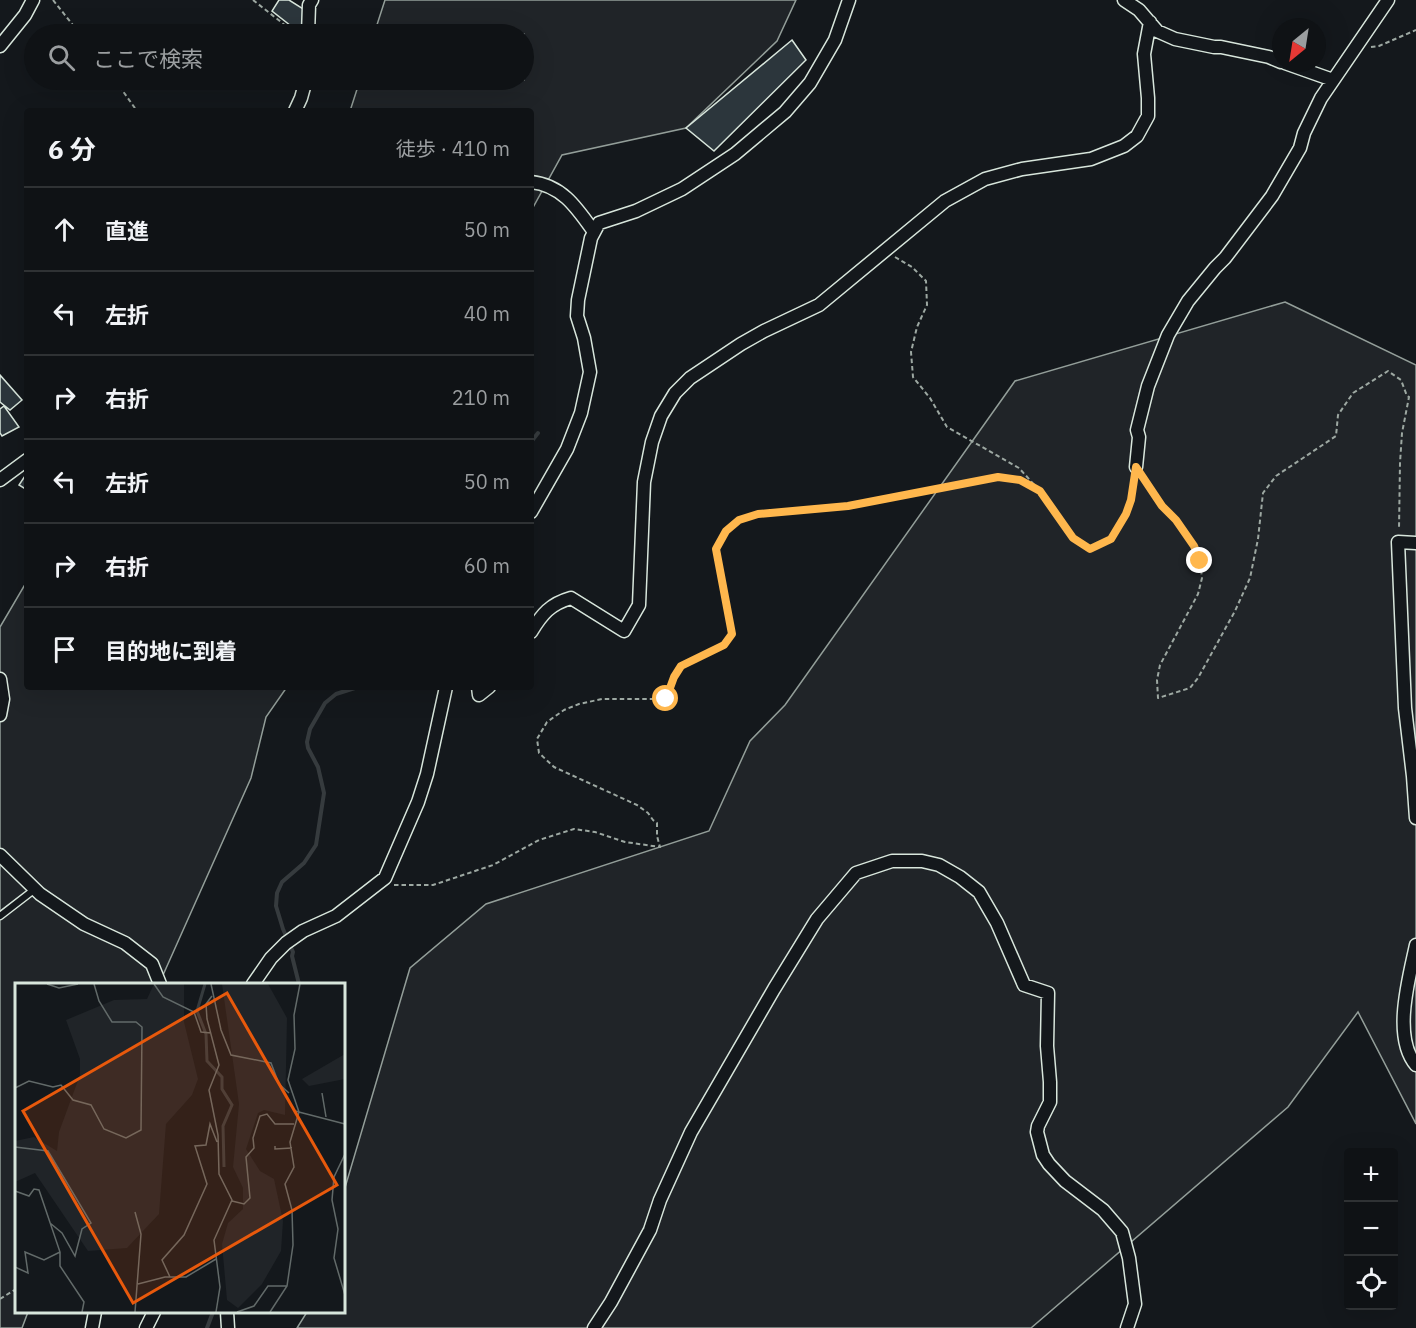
<!DOCTYPE html>
<html lang="ja">
<meta charset="utf-8">
<style>
:root{--surface:#0f1215;--page:#181b1e;--text:#f1f3f6;--muted:#9b9ea0;--line:#2f3234}
body{margin:0;font-family:"IBM Plex Sans","Noto Sans JP",sans-serif;background:var(--page);color:var(--text)}
.controls{position:absolute;right:18px;bottom:18px;display:grid;overflow:hidden;border-radius:6px;box-shadow:0 6px 24px #0002}
.controls button{width:54px;height:54px;display:grid;place-items:center;padding:0;border:0;border-bottom:2px solid var(--line);background:var(--surface);color:var(--text);font:30px sans-serif}
.compass{position:absolute;left:1272px;top:18px;width:54px;height:54px;border-radius:50%;background:var(--surface);box-shadow:0 6px 24px #0002;rotate:210deg}
.stop{position:absolute;width:18px;height:18px;margin:-14px;border:4px solid #ffb74d;border-radius:50%;background:#fff}
.stop.end{background:#ffb74d;border-color:#fff;box-shadow:0 2px 6px #0008}
.list{margin:0;padding:0;list-style:none}
h2{display:flex;justify-content:space-between;align-items:center;height:78px;margin:0;padding:0 24px;font-size:26px}
h2 small{font-size:20px;font-weight:400;color:var(--muted)}
.list li{display:grid;grid-template-columns:39px 1fr auto;gap:18px;align-items:center;box-sizing:border-box;height:84px;padding:0 24px;border-top:2px solid var(--line)}
.list b{display:block;font-size:22px;white-space:nowrap}
.list em{font-size:20px;font-style:normal;color:var(--muted)}
.icon{flex:none;width:33px;height:33px;fill:none;stroke:currentColor;stroke-width:2;stroke-linecap:round;stroke-linejoin:round}
.map{position:relative;flex:none;width:1416px;height:1328px;overflow:hidden}
.search{position:absolute;background:var(--surface);box-shadow:0 6px 24px #0002;left:24px;top:24px;width:510px;height:66px;display:flex;align-items:center;gap:15px;box-sizing:border-box;padding:0 21px;border-radius:33px;color:var(--muted);font-size:22px}
.panel{position:absolute;background:var(--surface);box-shadow:0 6px 24px #0002;left:24px;top:108px;width:510px;height:582px;border-radius:6px}
.map>svg:first-child{display:block}
.green{fill:#202428;stroke:#939e99;stroke-width:1.5}
.lines{fill:none;stroke-linecap:round;stroke-linejoin:round}
.stream{stroke:#363b3e;stroke-width:4}
.building{fill:#2c363c;stroke:#d8e6dc;stroke-width:1.5}
.lane-casing{stroke:#d8e6dc;stroke-width:9}
.street-casing{stroke:#d8e6dc;stroke-width:15}
.path{stroke:#9da8a2;stroke-width:2;stroke-dasharray:4.5 3;stroke-linecap:butt}
.lane{stroke:#14181c;stroke-width:6}
.street{stroke:#14181c;stroke-width:12}
.route{stroke:#ffb74d;stroke-width:8}
.inset-river{fill:none;stroke:#363b3e;stroke-width:3}
.inset-road{fill:none;stroke:#626a69;stroke-width:1.5}
.view{fill:#e8590c;fill-opacity:0.15;stroke:#e8590c;stroke-width:3}
.inset-edge{fill:none;stroke:#d8e6dc;stroke-width:3}
</style>
<div class="map">
<svg width="1416" height="1328" viewBox="0 0 1416 1328">
<rect width="100%" height="100%" fill="#14181c"/>
<!-- green -->
<path class="green" d="M385,0H796L777,41L686,128L562,155L531,211V111H350L360,80H524V34H374Z
M1285,302L1416,365V1124L1358,1012L1288,1107L1031,1328H297L307,1312H344V1191L410,968L486,904L709,831L750,741L785,705L1015,381Z
M27,581V687H287L266,717L251,778L159,984H16V1312H28L22,1328H0V627Z"/>
<g class="lines">
<!-- stream -->
<path class="stream" d="M531,442L538,433
M299,984L292,956L293,952L283,929L276,906L277,893L282,882L304,863L316,845L324,793L318,767L308,748L307,742L310,729L325,703L336,694L358,687
M207,1328L213,1312"/>
</g>
<!-- building -->
<path class="building" d="M279,0H289L305,10L300,33L272,11Z
M792,40L806,60L714,151L686,128Z
M0,375L22,400L10,410L0,402Z
M4,406L19,427L2,436L0,433V409Z
M27,473V490L19,485Z"/>
<g class="lines">
<!-- lane casing -->
<g class="lane-casing">
<path id="lane" d="M0,916L35,889"/>
</g>
<!-- street casing -->
<g class="street-casing">
<path id="street" d="M1124,0L1139,10L1157,31L1175,39L1214,47H1221L1269,57L1281,62
M308,34L309,5L312,0
M0,46L25,15L33,0
M1285,63L1333,80
M295,111L301,98L306,80
M531,182C562,185 577,208 594,232
M1136,467L1139,437L1137,430L1148,386L1168,335L1188,301L1215,268L1225,258L1272,196L1300,148L1304,133L1321,98L1388,0
M0,480L27,460
M531,512L567,449L581,413L590,372L584,338L577,316L578,300L591,238L599,223L636,211L682,189L735,154L785,112L810,83L835,40L849,0
M1416,543L1398,542L1405,708L1413,776L1416,818
M531,632C542,614 550,604 571,598L624,631L639,605L644,482L652,442L661,416L675,393L690,378L741,344L764,331L819,305L945,201L985,179L1022,169L1091,159L1124,146L1137,136L1148,116V98L1144,54L1150,22
M0,679L3,699L0,715
M478,687L479,695L489,687
M0,855L40,894L84,924L125,943L152,964L160,984
M1416,945C1409,978 1392,1037 1416,1065
M253,984L271,958L286,943L303,931L336,916L385,878L418,802L427,774L446,687
M227,1312L228,1328
M92,1328L95,1312
M146,1328L154,1312
M594,1328L611,1302L650,1230L660,1200L691,1132L774,989L817,919L856,873L892,861H922L939,865L960,877L979,892L997,923L1024,985L1048,993L1047,1046L1050,1082V1102L1038,1126L1037,1132L1043,1155L1049,1164L1065,1181L1103,1210L1122,1232L1129,1258L1135,1304L1127,1328"/>
</g>
<!-- path -->
<path class="path" d="M53,0L80,34
M253,0L295,33
M1371,47L1379,46L1416,30
M115,80L137,111
M895,257L912,267L926,281L927,305L917,327L911,352L913,377L930,398L947,427L1019,468L1038,489
M1142,476L1162,506L1176,520L1194,546L1200,561L1202,578L1198,594L1160,665L1157,680L1158,698L1190,688L1198,678L1235,611L1250,578L1258,539L1263,493L1276,476L1336,436L1338,415L1353,393L1388,371L1401,380L1407,396L1409,397L1402,433L1400,463L1399,529
M394,885H433L493,865L539,840L574,829L595,832L625,842L660,847L657,836V823L653,820L648,813L637,805L554,767L539,753L537,739L547,722L564,710L579,704L602,699H666L674,677L681,666L724,645L732,634L716,549L726,531L739,520L758,514L847,506L998,477L1020,480L1040,491L1073,538L1090,549L1111,539L1126,514L1131,500L1134,478
M0,1299L16,1289"/>
<!-- lane -->
<use href="#lane" class="lane"/>
<!-- street -->
<use href="#street" class="street"/>
</g>
<g class="lines">
<!-- route -->
<path class="route" d="M666,699L674,677L681,666L724,645L732,634L716,549L726,531L739,520L758,514L848,506L998,477L1020,480L1040,491L1073,538L1090,549L1111,539L1126,514L1131,500L1136,467L1162,506L1176,520L1194,546L1200,561"/>
</g>
<!-- overview -->
<g transform="translate(15 983)">
<rect width="330" height="330" fill="#14181c"/>
<path d="M139,1H169V39L183,96L177,112L151,141L144,231L112,265L73,268L20,190L0,199V158L19,154L42,168L44,149L65,92V76L51,37L99,17L132,16ZM207,1H253L272,35L270,132L249,127L243,130L231,166L245,188L259,196L268,238L266,268L247,301L223,325L212,317L207,261L213,240L228,226V205L218,184L224,121ZM330,71V96L294,103L287,96Z" fill="#202428"/>
<path class="inset-river" d="M190,1L182,28L191,51L192,78L207,94V106L217,122L208,143L209,184"/>
<path class="inset-road" d="M32,1L44,5L63,1M139,1L148,14L179,29L186,49L196,50M196,1L206,47L216,72L256,80L264,101L274,110M197,13L191,21L192,36L204,82L194,107L203,152L204,191L217,217L199,257L205,304L201,329M0,105L14,98L38,104L46,102L58,117L76,122L89,146L111,155L126,147L127,44L121,39H97L84,18L79,1M307,110L311,134M280,128L330,141M260,163V166L277,165M0,164L33,168L76,240L67,246L60,273L47,250L35,240M330,171L319,194L317,217L323,246L319,275L330,312M0,208L14,213L19,206L24,207L45,269V283L69,319L67,329M217,218L229,221L235,215L231,174L239,165L238,155L245,133L252,131L260,141H279M120,229L126,251L120,329M0,284L13,290L10,269L29,277L45,269M155,294L147,277L169,252L192,201L180,163L191,162L195,141L202,159M123,301L150,294H171L201,276M222,329L239,323L253,303H272M255,329L272,303L278,262L277,227L270,201L279,184L275,159L284,129L273,97L280,66L279,32L285,1"/>
<path class="view" d="M212,10L322,202L118,320L8,128Z"/>
<rect width="330" height="330" class="inset-edge"/>
</g>
</svg>
<div class="controls">
<button>+</button>
<button>−</button>
<button><svg class="icon" aria-label="locate" viewBox="0 0 24 24"><circle cx="12" cy="12" r="6"/><path d="M12 2v4M12 18v4M2 12h4M18 12h4"/></svg></button>
</div>
<svg class="compass" viewBox="-18 -18 36 36"><path d="M0-13l5 13h-10z" fill="#e53935"/><path d="M0 13l5-13h-10z" fill="#9b9ea0"/></svg>
<div class="stop" style="left:666px;top:699px"></div>
<div class="stop end" style="left:1200px;top:561px"></div>
<div class="search"><svg class="icon" aria-label="search" viewBox="0 0 24 24"><circle cx="10" cy="10" r="6"/><path d="M15 15l6 6"/></svg>ここで検索</div>
<section class="panel">
<h2>6 分<small>徒歩 · 410 m</small></h2>
<ul class="list">
<li><svg class="icon" aria-label="ahead" viewBox="0 0 24 24"><path d="M12 20V5M6 11l6-6 6 6"/></svg><div><b>直進</b></div><em>50 m</em></li>
<li><svg class="icon" aria-label="left" viewBox="0 0 24 24"><path d="M17 20v-9H6M10 6l-5 5 5 5"/></svg><div><b>左折</b></div><em>40 m</em></li>
<li><svg class="icon" aria-label="right" viewBox="0 0 24 24"><path d="M7 20v-9h11M14 6l5 5-5 5"/></svg><div><b>右折</b></div><em>210 m</em></li>
<li><svg class="icon" aria-label="left" viewBox="0 0 24 24"><path d="M17 20v-9H6M10 6l-5 5 5 5"/></svg><div><b>左折</b></div><em>50 m</em></li>
<li><svg class="icon" aria-label="right" viewBox="0 0 24 24"><path d="M7 20v-9h11M14 6l5 5-5 5"/></svg><div><b>右折</b></div><em>60 m</em></li>
<li><svg class="icon" aria-label="arrive" viewBox="0 0 24 24"><path d="M6 21V4h12l-3 4 3 4H6"/></svg><div><b>目的地に到着</b></div></li>
</ul>
</section>
</div>
